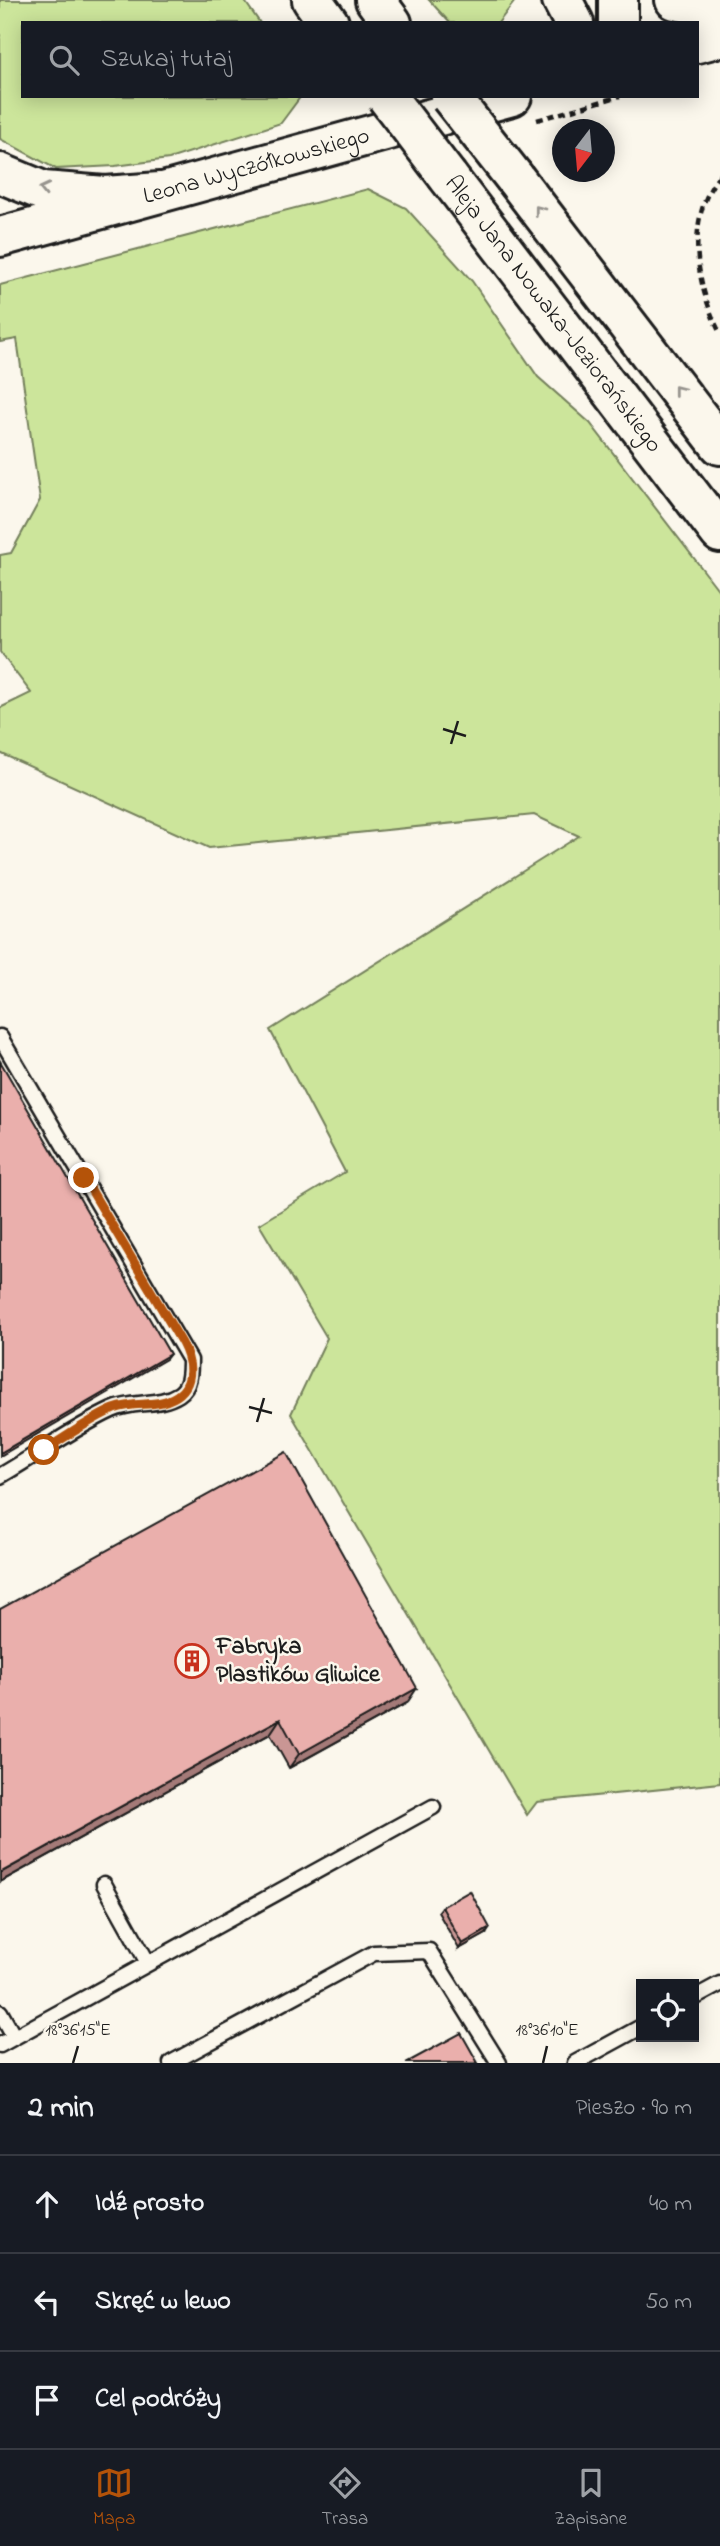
<!DOCTYPE html>
<html lang="pl">
<meta charset="utf-8">
<style>
:root{--surface:#171b24;--page:#20242c;--text:#f1f3f6;--muted:#9ea1a6;--line:#363941;--accent:#b45309}
body{margin:0;font-family:"Indie Flower",sans-serif;background:var(--page);color:var(--text)}
.controls{position:absolute;right:21px;bottom:21px;display:grid;overflow:hidden;border-radius:0px;box-shadow:0 4px 18px #0003}
.controls button{width:63px;height:63px;display:grid;place-items:center;padding:0;border:0;border-bottom:2px solid var(--line);background:var(--surface);color:var(--text);font:35px sans-serif}
.compass{position:absolute;left:552px;top:119px;width:63px;height:63px;border-radius:50%;background:var(--surface);box-shadow:0 4px 18px #0003;rotate:196deg}
.stop{position:absolute;width:21px;height:21px;margin:-16px;border:5px solid #b45309;border-radius:50%;background:#fff}
.stop.end{background:#b45309;border-color:#fff;box-shadow:0 2px 7px #0008}
.list{margin:0;padding:0;list-style:none}
h2{display:flex;justify-content:space-between;align-items:center;height:91px;margin:0;padding:0 28px;font-size:30px}
h2 small{font-size:23px;font-weight:400;color:var(--muted)}
.list li{display:grid;grid-template-columns:46px 1fr auto;gap:21px;align-items:center;box-sizing:border-box;height:98px;padding:0 28px;border-top:2px solid var(--line)}
.list b{display:block;font-size:26px;white-space:nowrap}
.list em{font-size:23px;font-style:normal;color:var(--muted)}
.icon{flex:none;width:38px;height:38px;fill:none;stroke:currentColor;stroke-width:2;stroke-linecap:round;stroke-linejoin:round}
.map{position:relative;flex:none;width:720px;height:2063px;overflow:hidden}
.search{position:absolute;background:var(--surface);box-shadow:0 4px 18px #0003;left:21px;right:21px;top:21px;height:77px;display:flex;align-items:center;gap:18px;box-sizing:border-box;padding:0 24px;border-radius:0px;color:var(--muted);font-size:26px}
.sheet{height:385px;background:var(--surface)}
nav{display:flex;justify-content:space-around;align-items:center;box-sizing:border-box;height:98px;border-top:2px solid var(--line);background:var(--surface);font-size:19px;color:var(--muted)}
nav a{display:grid;justify-items:center;gap:4px}
nav .on{color:var(--accent)}
.map>svg:first-child{display:block}
.green{fill:#cce59b;stroke:#74805c;stroke-width:2}
.lines{fill:none;stroke-linecap:round;stroke-linejoin:round}
.lane-casing{stroke:#1c1c1c;stroke-width:19}
.secondary-casing{stroke:#1c1c1c;stroke-width:44}
.primary-casing{stroke:#1c1c1c;stroke-width:44}
.path{stroke:#1c1c1c;stroke-width:4.5;stroke-dasharray:7 5;stroke-linecap:butt}
.lane{stroke:#fbf7ec;stroke-width:14}
.secondary{stroke:#fbf7ec;stroke-width:38}
.primary{stroke:#fbf7ec;stroke-width:38}
.primary-bridge-casing{stroke:#1c1c1c;stroke-width:44;stroke-linecap:butt}
.primary-bridge{stroke:#fbf7ec;stroke-width:38}
.wall{fill:#c99694;stroke:#1c1c1c;stroke-width:2}
.shaded-wall{fill:#a47a78;stroke:#1c1c1c;stroke-width:2}
.building{fill:#eaafac;stroke:#1c1c1c;stroke-width:2}
.oneway{stroke:#97948e}
.route{stroke:#b45309;stroke-width:9}
.ticks{fill:none;stroke:#1c1c1c;stroke-width:2.5}
.labels{text-anchor:middle;dominant-baseline:central;stroke-width:5;stroke-linejoin:round;paint-order:stroke}
.street-label{font-size:24px;fill:#1c1c1c;stroke:#fbf7ec}
.poi-label{font-size:24px;font-weight:bold;fill:#1c1c1c;stroke:#fbf7ec;text-anchor:start}
.ticks-label{font-size:18px;text-anchor:middle;fill:#1c1c1c;stroke:#fbf7ec;stroke-width:5;stroke-linejoin:round;paint-order:stroke}
</style>
<div class="map">
<svg width="720" height="2063" viewBox="0 0 720 2063">
<rect width="100%" height="100%" fill="#fbf7ec"/>
<filter id="ink" filterUnits="userSpaceOnUse"><feTurbulence type="fractalNoise" baseFrequency=".0143" numOctaves="2"/><feDisplacementMap in="SourceGraphic" scale="14" xChannelSelector="R" yChannelSelector="G"/><feConvolveMatrix kernelMatrix="1 2 1 2 8 2 1 2 1" color-interpolation-filters="sRGB"/></filter>
<g filter="url(#ink)">
<!-- green -->
<path class="green" d="M0,0H244L260,23H23V96H301L281,123L169,159L115,166L56,169L0,139Z
M429,0H515V1L498,23H450Z
M368,189L406,208L472,281L538,377L590,423L720,592V1783L537,1802L527,1815L291,1414L327,1338L259,1224L345,1172L270,1030L579,836L534,815L209,848L0,753V708L31,693L0,652V555L11,553L40,500L17,339L0,342V285Z"/>
<g class="lines">
<!-- lane casing -->
<g class="lane-casing">
<path id="lane" d="M0,1037L190,1360C190,1372 190,1387 179,1394C159,1407 134,1400 112,1410C75,1427 35,1456 0,1476
M104,1884L148,1963
M694,1998L720,1984
M0,2012L14,2037
M0,2045L433,1807
M171,2063L374,1953L429,1951L499,2063
M575,2063L641,2027"/>
</g>
<!-- secondary casing -->
<g class="secondary-casing">
<g id="secondary">
<path d="M697,43L720,37"/>
<path id="s1" d="M0,237L512,96"/>
</g>
</g>
<!-- primary casing -->
<g class="primary-casing">
<g id="primary">
<path d="M312,0L329,23"/>
<path d="M375,0L392,23"/>
<path d="M562,0L574,23"/>
<path d="M675,0L720,10"/>
<path d="M618,23V0"/>
<path d="M476,107L485,96"/>
<path d="M0,173L43,191L105,196L160,192"/>
<path id="s2" d="M448,177L720,533"/>
<path d="M514,177L720,445"/>
</g>
</g>
<!-- path -->
<path class="path" d="M537,120L620,96
M720,175C684,218 696,286 720,333"/>
<!-- lane -->
<use href="#lane" class="lane"/>
<!-- secondary -->
<use href="#secondary" class="secondary"/>
<!-- primary -->
<use href="#primary" class="primary"/>
<!-- primary-bridge casing -->
<g class="primary-bridge-casing">
<path id="primary-bridge" d="M386,96L448,177
M450,96L514,177"/>
</g>
<!-- primary-bridge -->
<use href="#primary-bridge" class="primary-bridge"/>
</g>
<!-- wall -->
<path class="wall" d="M0,1609L407,1703L289,1768L270,1734L0,1882Z
M442,1907L486,1934L459,1949L438,1912Z"/>
<!-- shaded-wall -->
<path class="shaded-wall" d="M170,1354L166,1359L0,1456V1453Z
M417,1688L407,1703L289,1768L299,1754Z
M280,1719L270,1734L0,1882V1873Z
M490,1928L486,1934L459,1949L462,1944Z"/>
<!-- building -->
<path class="building" d="M0,1061L170,1354L0,1453Z
M286,1452L417,1688L299,1754L280,1719L0,1873V1609Z
M470,1891L490,1928L462,1944L442,1907Z
M461,2033L478,2063H406Z"/>
<!-- one-way arrows -->
<defs><path id="oneway-chevron" d="M-2-3.5L2.5 0L-2 3.5" fill="none" stroke-width="1.6" stroke-linecap="round" stroke-linejoin="round" transform="scale(1.75)"/></defs>
<g class="oneway">
<use href="#oneway-chevron" transform="translate(44 189) rotate(-167)"/>
<use href="#oneway-chevron" transform="translate(539 210) rotate(-128)"/>
<use href="#oneway-chevron" transform="translate(678 390) rotate(-128)"/>
</g>
</g>
<g class="lines" filter="url(#ink)">
<!-- route -->
<path class="route" d="M44,1450C67,1437 90,1419 114,1409C134,1402 145,1406 162,1402C194,1394 195,1368 182,1343L84,1178"/>
</g>
<!-- ticks -->
<path class="ticks" d="M443,729L466,736M451,744L458,721M249,1407L272,1413M257,1422L264,1398M73,2063L78,2046M543,2063L547,2046"/>
<!-- icons -->
<defs>
<g id="building-ring" transform="scale(1.75)"><circle r="9.5" fill="#fbf7ec" stroke="#c8321e" stroke-width="1.5"/><path d="M-4-6H4V6H1V3H-1V6H-4ZM-2.5-4.3h1.7v1.8h-1.7ZM.8-4.3h1.7v1.8H.8ZM-2.5-1h1.7V.8h-1.7ZM.8-1h1.7V.8H.8Z" fill="#c8321e"/></g>
</defs>
<g fill-rule="evenodd">
<use href="#building-ring" x="192" y="1661"/>
</g>
<g class="labels">
<!-- street labels -->
<g class="street-label">
<text stroke="none"><textPath href="#s1" startOffset="266">Leona Wyczółkowskiego</textPath></text>
<text stroke="none"><textPath href="#s2" startOffset="173">Aleja Jana Nowaka-Jeziorańskiego</textPath></text>
</g>
<!-- poi labels -->
<g class="poi-label">
<text x="216" y="1647">Fabryka<tspan x="216" dy="28">Plastików Gliwice</tspan></text>
</g>
</g>
<g class="ticks-label">
<text x="78" y="2035">18°36'15"E</text>
<text x="547" y="2035">18°36'10"E</text>
</g>
</svg>
<div class="controls">
<button><svg class="icon" aria-label="locate" viewBox="0 0 24 24"><circle cx="12" cy="12" r="6"/><path d="M12 2v4M12 18v4M2 12h4M18 12h4"/></svg></button>
</div>
<svg class="compass" viewBox="-18 -18 36 36"><path d="M0-13l5 13h-10z" fill="#e53935"/><path d="M0 13l5-13h-10z" fill="#9ea1a6"/></svg>
<div class="stop" style="left:44px;top:1450px"></div>
<div class="stop end" style="left:84px;top:1178px"></div>
<div class="search"><svg class="icon" aria-label="search" viewBox="0 0 24 24"><circle cx="10" cy="10" r="6"/><path d="M15 15l6 6"/></svg>Szukaj tutaj</div>
</div>
<section class="sheet">
<h2>2 min<small>Pieszo · 90 m</small></h2>
<ul class="list">
<li><svg class="icon" aria-label="ahead" viewBox="0 0 24 24"><path d="M12 20V5M6 11l6-6 6 6"/></svg><div><b>Idź prosto</b></div><em>40 m</em></li>
<li><svg class="icon" aria-label="left" viewBox="0 0 24 24"><path d="M17 20v-9H6M10 6l-5 5 5 5"/></svg><div><b>Skręć w lewo</b></div><em>50 m</em></li>
<li><svg class="icon" aria-label="arrive" viewBox="0 0 24 24"><path d="M6 21V4h12l-3 4 3 4H6"/></svg><div><b>Cel podróży</b></div></li>
</ul>
</section>
<nav>
<a class="on"><svg class="icon" aria-label="map" viewBox="0 0 24 24"><path d="M3 6l6-2 6 2 6-2v14l-6 2-6-2-6 2zM9 4v14M15 6v14"/></svg>Mapa</a>
<a><svg class="icon" aria-label="directions" viewBox="0 0 24 24"><path d="M12 3l9 9-9 9-9-9zM9 14v-3h6M13 9l2 2-2 2"/></svg>Trasa</a>
<a><svg class="icon" aria-label="saved" viewBox="0 0 24 24"><path d="M7 4h10v16l-5-4-5 4z"/></svg>Zapisane</a>
</nav>
